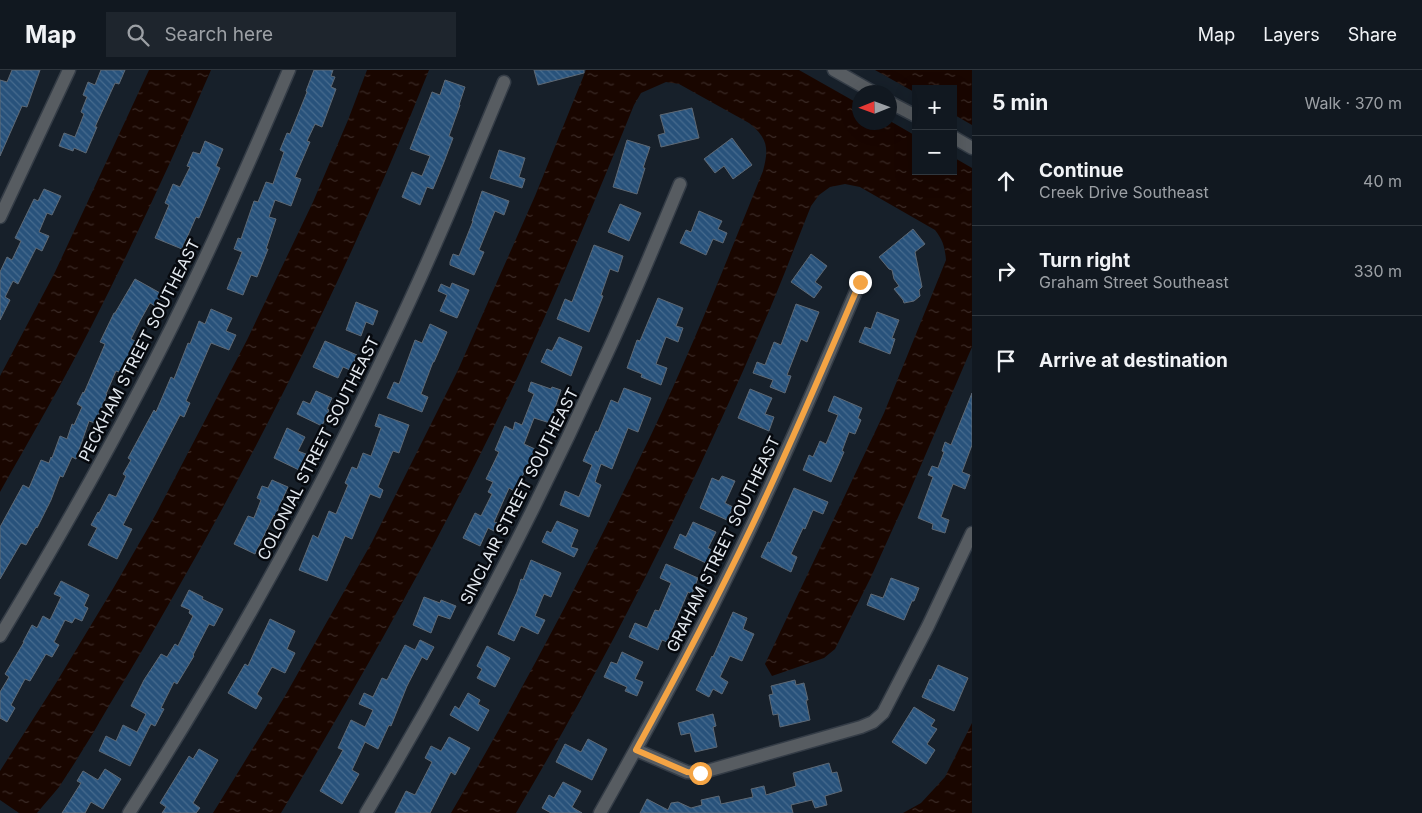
<!DOCTYPE html>
<meta charset="utf-8">
<style>
:root{--surface:#111820;--page:#1e252d;--text:#f1f3f6;--muted:#9ca0a5;--line:#30373e}
body{margin:0;font-family:Inter,sans-serif;background:var(--page);color:var(--text)}
.controls{position:absolute;right:15px;top:15px;display:grid;overflow:hidden;border-radius:0px;box-shadow:0 5px 20px #0002}
.controls button{width:45px;height:45px;display:grid;place-items:center;padding:0;border:0;border-bottom:1px solid var(--line);background:var(--surface);color:var(--text);font:25px sans-serif}
.compass{position:absolute;left:852px;top:15px;width:45px;height:45px;border-radius:50%;background:var(--surface);box-shadow:0 5px 20px #0002;rotate:269deg}
.stop{position:absolute;width:15px;height:15px;margin:-11px;border:4px solid #f4a444;border-radius:50%;background:#fff}
.stop.end{background:#f4a444;border-color:#fff;box-shadow:0 1px 5px #0008}
.list{margin:0;padding:0;list-style:none}
h2{display:flex;justify-content:space-between;align-items:center;height:65px;margin:0;padding:0 20px;font-size:21px}
h2 small{font-size:16px;font-weight:400;color:var(--muted)}
.list li{display:grid;grid-template-columns:32px 1fr auto;gap:15px;align-items:center;box-sizing:border-box;height:90px;padding:0 20px;border-top:1px solid var(--line)}
.list b{display:block;font-size:19px;white-space:nowrap}
.list p{margin:0;font-size:16px;white-space:nowrap;color:var(--muted)}
.list em{font-size:16px;font-style:normal;color:var(--muted)}
.icon{flex:none;width:28px;height:28px;fill:none;stroke:currentColor;stroke-width:2;stroke-linecap:round;stroke-linejoin:round}
.map{position:relative;flex:none;width:972px;height:743px;overflow:hidden}
header{display:flex;align-items:center;gap:30px;box-sizing:border-box;height:70px;padding:0 25px;background:var(--surface);border-bottom:1px solid var(--line)}
header strong{font-size:24px}
nav{display:flex;gap:28px;margin-inline-start:auto;font-size:18px}
.search{width:350px;height:45px;background:var(--page);display:flex;align-items:center;gap:12px;box-sizing:border-box;padding:0 18px;border-radius:0px;color:var(--muted);font-size:19px}
main{display:flex}
aside{flex:1;background:var(--surface)}
.map>svg:first-child{display:block}
.water{fill:url(#water-ripples)}
.building{fill:url(#building-back-hatch);stroke:#5e6975}
.lines{fill:none;stroke-linecap:round;stroke-linejoin:round}
.minor-casing{stroke:#343c46;stroke-width:15}
.minor{stroke:#575c61;stroke-width:12}
.route{stroke:#f4a444;stroke-width:6}
.labels{text-anchor:middle;dominant-baseline:central;stroke-width:5;stroke-linejoin:round;paint-order:stroke}
.street-label{font-size:16px;fill:#e3e9f0;stroke:#06090e}
</style>
<header>
<strong>Map</strong>
<div class="search"><svg class="icon" aria-label="search" viewBox="0 0 24 24"><circle cx="10" cy="10" r="6"/><path d="M15 15l6 6"/></svg>Search here</div>
<nav><a>Map</a><a>Layers</a><a>Share</a></nav>
</header>
<main>
<div class="map">
<svg width="972" height="743" viewBox="0 0 972 743">
<defs>
<pattern id="water-ripples" width="26" height="14" patternUnits="userSpaceOnUse" patternTransform="scale(1.25)"><rect width="26" height="14" fill="#190600"/><path d="M2 4q2-2 4 0t4 0M15 11q2-2 4 0t4 0" fill="none" stroke="#3a2a26"/></pattern>
<pattern id="building-back-hatch" width="6" height="6" patternUnits="userSpaceOnUse" patternTransform="scale(1.25)"><rect width="6" height="6" fill="#28527b"/><path d="M-1 5l2 2M0 0l6 6M5-1l2 2" fill="none" stroke="#476b8e"/></pattern>
</defs>
<rect width="100%" height="100%" fill="#17202a"/>
<!-- water -->
<path class="water" d="M149,0H211C174,86 134,172 92,255C63,312 31,367 0,422V306L55,202Z
M367,0H429C357,181 271,356 174,525C153,562 132,598 110,634C94,662 77,690 59,717C52,726 44,734 37,743H19L0,730V701L56,613L114,517L156,444L247,270L313,132L348,50Z
M586,0H799L859,34V52H889L890,51L916,66V101H953V87L972,98V277L909,423L871,507L835,579L824,588L772,606L765,594L884,343L946,190C945,178 943,170 935,160L860,117L845,114L830,117L819,125L811,136C795,176 780,216 763,255C691,423 609,586 516,743H451C523,620 589,494 651,365C692,279 727,190 763,101C769,79 768,68 749,53L679,14L666,12L641,23L634,35C598,124 560,214 520,302C449,454 367,599 281,743H213L285,626L372,472L458,300L535,126Z
M875,0H972V55L953,44V19H916V23Z
M972,653V743H903L921,733L945,707Z"/>
<!-- building -->
<path class="building" d="M12,0H40L27,37L22,36L0,86V10L7,12Z
M101,0H125L119,14L115,13L95,57H97L86,83L74,78L73,81L59,76L64,63L75,67L84,44L81,42L87,27L83,25L88,12L95,15Z
M314,0H333L331,6L335,7L331,17L336,19L322,57L315,54L307,71L310,72L295,107L301,109L291,136L275,130L269,147L276,149L266,179H268L257,207L251,205L243,225L227,219L242,182L234,179L238,168L241,169L254,131L258,132L266,112L273,114L284,82L280,80L287,63L290,64L307,22L306,21Z
M534,0H584V3L538,15Z
M445,10L465,17L459,35H460L449,66L453,68L444,92L433,119L427,117L420,135L402,127L412,102L422,106L430,86L410,79L432,22L440,25Z
M692,38L699,68L661,77L658,65L665,63L660,45Z
M732,68L752,95L733,109L724,96L715,103L704,89Z
M627,70L650,77L643,98H645L637,124L613,117Z
M205,71L223,79L216,96L220,98L199,148L196,147L182,179L155,168L169,135L165,133L173,114L180,117L190,97L187,96L193,82L200,84Z
M499,80L525,88L519,107L525,109L522,118L490,108Z
M44,119L61,126L52,145L47,143L39,162L49,166L42,181L36,178L18,214L13,211L5,227L10,230L0,250V202L7,187L12,190L21,171L15,168L34,129L38,131Z
M482,121L509,131L504,145L495,141L479,180L484,182L474,205L450,195V192L453,184L459,186L473,151H472Z
M620,134L641,143L629,171L608,162Z
M699,141L722,151L718,159L727,163L723,173L713,169L706,185L680,173L686,160L691,162Z
M913,159L925,174L915,182L922,217L919,220L920,226L914,231L904,233L903,230L894,219L899,216L894,209L892,200L889,199L879,187Z
M594,175L623,186L618,202L610,199L601,225L603,226L589,262L557,249L565,229L572,232Z
M811,184L827,196L815,212L822,217L814,228L791,212Z
M135,209L162,224L155,236L150,233L140,251L131,269L137,272L130,286L122,303L116,301L106,324L107,325L95,353L89,351L76,389L72,387L63,407L60,406L51,430L37,458L36,457L26,475L21,473L0,509V457L23,415L29,418L41,390L49,393L51,387L52,388L60,366L67,369L72,354L74,355L82,337L77,334L83,322L84,323L105,274L100,272L114,243H115Z
M452,213L469,220L457,248L440,241L447,225L438,221L441,214L450,218Z
M658,228L683,238L676,256L683,258L678,272L666,267L656,294L667,298L661,315L641,307L642,304L627,298L637,270L640,271Z
M356,232L378,241L373,255L366,252L361,266L346,260Z
M796,234L819,242L807,272L801,269L787,305L791,306L785,323L770,317L773,310L753,303L757,292L765,295L774,272L781,275Z
M211,239L232,248L226,261L236,265L229,280L211,273L186,331L190,333L184,347L180,345L123,455L132,459L117,489L88,475L97,458L91,455L98,442L99,443L109,424L116,427L126,406L123,404L131,390L128,388L154,340L156,342L171,307L174,309L188,273L190,274L199,251L205,254Z
M877,242L899,250L892,268L895,269L890,284L859,272L865,257L871,259Z
M430,254L447,262L434,292H433L421,324L428,327L422,342L387,328L394,312L399,314L415,270L422,273Z
M559,267L582,277L571,306L541,292L547,279L552,281Z
M325,271L357,285L350,300L343,297L338,308L313,297Z
M531,312L551,319L552,317L561,320L550,353L534,348L524,374L535,379L529,394L514,421L509,418L494,452L498,453L494,461L488,458L480,476L463,468L475,443L481,446L492,424L488,422L493,412L486,409L499,382L495,380L505,356L513,360L515,352L522,355L534,324L528,321Z
M624,318L651,328L638,362L628,358L612,399L601,394L595,412L601,415L589,447L560,435L565,421L579,427L592,395L583,391L596,361L598,362L611,330L618,333Z
M750,319L772,328L765,344L774,347L769,361L738,348Z
M316,321L332,328L327,339L329,340L322,356L297,344L303,331L310,334Z
M972,323V375L962,402L970,405L965,419L953,414L941,447L949,450L945,463L932,459L933,454L918,448L933,407L928,405L932,396L938,398L944,382L942,381L945,372L951,375Z
M834,326L862,338L858,348L861,350L855,364L849,362L842,381L844,382L831,412L803,400L809,385L813,387L820,371L826,374L838,345L828,341Z
M379,344L409,355L399,383L393,381L378,417L383,420L380,428L370,424L352,469L345,466L327,511L299,500L313,465L318,468L329,441L336,444L348,415L345,413L352,397L357,399L363,383L371,386L381,358L375,356Z
M287,358L305,367L298,381L306,384L299,400L274,388Z
M722,406L735,411L725,433L733,437L727,450L700,438L712,408L719,411Z
M272,410L288,417L275,446L274,445L255,484L234,474L248,446L254,448L261,430L257,428L262,416L268,418Z
M794,418L828,432L823,444L813,440L805,459L803,458L791,484L797,487L791,502L761,487L768,472L770,473Z
M557,451L578,460L571,477L578,479L574,487L542,472L547,461L551,463Z
M693,452L716,462L708,478L712,480L706,493L674,478L680,464L686,467Z
M531,490L561,503L551,527L544,524L535,546L545,550L538,564L521,556L514,571L498,564L517,522L521,509L523,510Z
M666,494L698,508L692,524L688,522L667,572L662,570L658,580L629,567L635,553L647,558L655,540L659,541L671,513L660,508Z
M891,508L919,518L914,531H912L904,550L867,535L871,524L883,528Z
M61,511L89,525L84,536L88,538L82,551L75,548L72,553L65,550L54,572L59,575L52,587L46,584L30,611L25,609L11,635L15,638L7,652L0,648V622L9,607L5,604L24,572H23L32,555L37,558L43,546L50,550L61,527L54,524Z
M189,520L203,527L202,529L223,539L214,556L209,554L193,585L194,586L177,614L174,612L161,638L164,639L155,656L151,654L130,696L99,681L106,666L116,671L123,655L137,662L146,644L131,636L144,610L161,584L167,587L175,574L178,576L193,546L189,543L190,540L181,536Z
M424,527L440,533L441,530L456,536L450,549L438,545L431,563L413,555Z
M733,542L747,548L743,559L754,564L742,591L730,586L720,607L728,612L722,624L713,619L709,627L696,620L712,586L713,587Z
M270,549L295,561L287,579L295,583L285,603L272,597L257,624L262,628L256,639L228,623L245,594L248,596Z
M420,570L434,577L427,590L422,587L407,616L391,656L389,655L378,679L365,672L352,700L359,704L342,734L320,721L343,680L338,678L351,650L365,657L373,640L359,634L364,623L373,627L382,608L387,610L405,575L415,580Z
M487,576L510,588L495,617L477,608L482,599L477,596Z
M622,582L643,592L635,609L643,612L637,626L625,621L627,617L604,607L611,592L617,594Z
M938,595L968,608L954,641L922,627L930,609L931,610Z
M795,610L796,615L804,613L808,630H806L810,650L780,657L778,644L773,645L769,625L773,624L771,616Z
M468,623L480,630L478,634L489,640L478,661L450,645L455,636L459,639Z
M914,637L935,650L931,656L937,659L927,674L935,680L926,694L892,672Z
M713,644L716,656L713,657L717,677L695,682L690,663L681,665L678,653Z
M449,667L470,678L455,705L451,702L430,743H395L406,721L415,725L432,692L425,688L431,676L441,681Z
M588,669L607,679L592,710L556,692L565,674L581,682Z
M199,679L218,690L193,733L200,738L196,743H162L166,737L160,733L189,686L193,689Z
M829,693L832,703L837,702L842,721L825,726L827,735L815,738L812,730L791,735L793,743H640L647,729L668,740L671,733L678,732L691,738L702,735L701,730L719,726L721,734L753,727L751,719L764,716L766,725L796,716L793,703Z
M105,699L121,709L103,739L91,732L85,743H62L81,713L77,711L83,701L98,710Z
M563,712L581,721L572,737L582,743H551L542,738L549,725L554,728Z"/>
<g class="lines">
<!-- minor casing -->
<g class="minor-casing">
<path id="minor" d="M834,0L873,22
M889,32L916,46
M953,67L972,78
M0,147L69,0
M0,566C49,485 96,403 140,319C195,215 243,108 289,0
M636,680L687,702L700,703L861,657L873,652L883,643L928,556L972,463
M129,743C225,594 312,438 388,277C430,190 467,101 504,12
M366,743C453,598 532,448 602,294C630,235 655,174 680,114
M600,743C639,674 678,604 714,533C767,428 814,320 860,212"/>
</g>
<!-- minor -->
<use href="#minor" class="minor"/>
</g>
<g class="lines">
<!-- route -->
<path class="route" d="M700,703L687,702L636,680C676,607 715,533 751,458C790,377 825,294 860,212"/>
</g>
<g class="labels">
<!-- street labels -->
<g class="street-label">
<text transform="translate(139 280) rotate(-63)">PECKHAM STREET SOUTHEAST</text>
<text transform="translate(318 378) rotate(-63)">COLONIAL STREET SOUTHEAST</text>
<text transform="translate(519 426) rotate(-63)">SINCLAIR STREET SOUTHEAST</text>
<text transform="translate(723 474) rotate(-64)">GRAHAM STREET SOUTHEAST</text>
</g>
</g>
</svg>
<div class="controls">
<button>+</button>
<button>−</button>
</div>
<svg class="compass" viewBox="-18 -18 36 36"><path d="M0-13l5 13h-10z" fill="#e53935"/><path d="M0 13l5-13h-10z" fill="#9ca0a5"/></svg>
<div class="stop" style="left:700px;top:703px"></div>
<div class="stop end" style="left:860px;top:212px"></div>
</div>
<aside>
<h2>5 min<small>Walk · 370 m</small></h2>
<ul class="list">
<li><svg class="icon" aria-label="ahead" viewBox="0 0 24 24"><path d="M12 20V5M6 11l6-6 6 6"/></svg><div><b>Continue</b><p>Creek Drive Southeast</p></div><em>40 m</em></li>
<li><svg class="icon" aria-label="right" viewBox="0 0 24 24"><path d="M7 20v-9h11M14 6l5 5-5 5"/></svg><div><b>Turn right</b><p>Graham Street Southeast</p></div><em>330 m</em></li>
<li><svg class="icon" aria-label="arrive" viewBox="0 0 24 24"><path d="M6 21V4h12l-3 4 3 4H6"/></svg><div><b>Arrive at destination</b></div></li>
</ul>
</aside>
</main>
